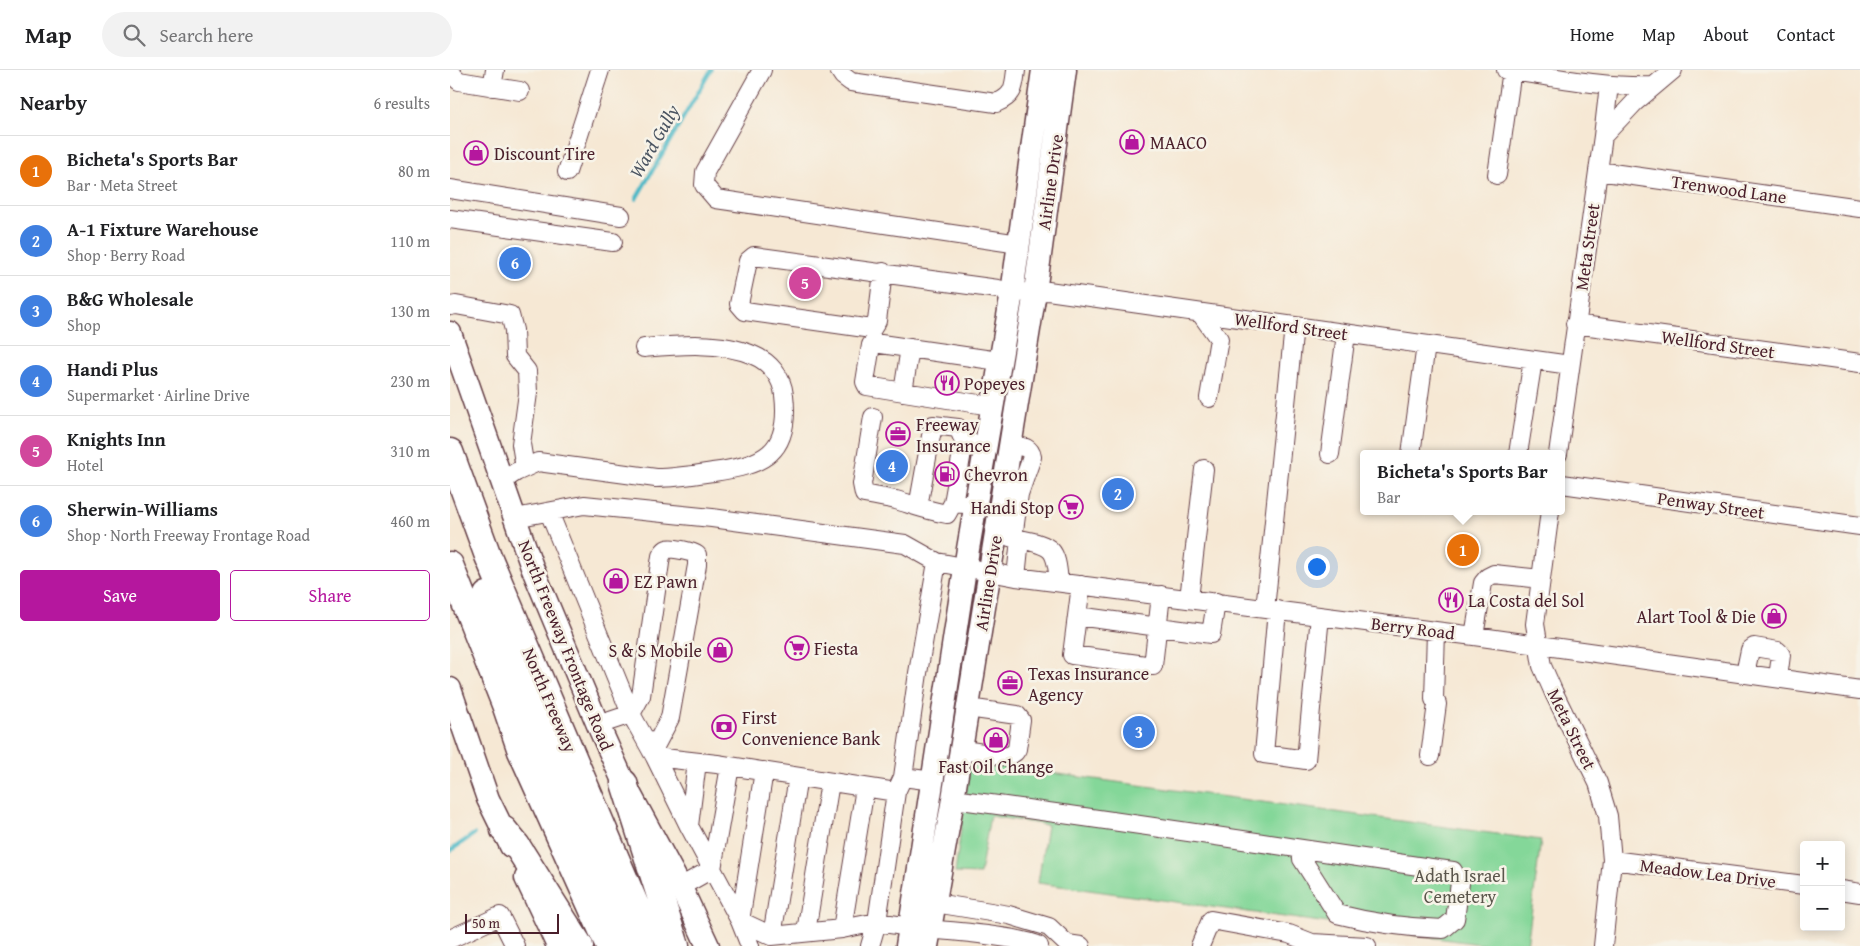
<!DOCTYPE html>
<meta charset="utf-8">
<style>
:root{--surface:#fff;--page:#f2f2f2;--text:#202124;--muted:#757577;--line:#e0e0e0;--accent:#b5179e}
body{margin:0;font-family:"Gentium Book Plus",serif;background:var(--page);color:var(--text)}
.controls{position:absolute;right:15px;bottom:15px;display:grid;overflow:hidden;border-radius:5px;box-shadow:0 2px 12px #0003}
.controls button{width:45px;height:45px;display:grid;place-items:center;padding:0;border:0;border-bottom:1px solid var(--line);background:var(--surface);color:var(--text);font:25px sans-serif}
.scale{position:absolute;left:15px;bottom:12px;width:94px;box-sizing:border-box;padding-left:5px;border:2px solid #4a1f2b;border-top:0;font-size:14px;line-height:18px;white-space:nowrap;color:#4a1f2b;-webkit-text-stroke:4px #f7f3e8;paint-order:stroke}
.you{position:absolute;left:866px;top:496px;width:18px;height:18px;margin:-12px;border:4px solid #fff;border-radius:50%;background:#1a73e8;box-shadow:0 0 0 8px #1a73e833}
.badge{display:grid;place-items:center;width:32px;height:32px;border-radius:50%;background:var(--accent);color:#fff;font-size:16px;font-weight:700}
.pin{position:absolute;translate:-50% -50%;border:2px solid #fff;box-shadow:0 1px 5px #0006}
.popup{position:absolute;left:910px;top:380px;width:205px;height:65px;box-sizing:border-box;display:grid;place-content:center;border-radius:5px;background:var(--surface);filter:drop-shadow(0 1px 4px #0005);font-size:16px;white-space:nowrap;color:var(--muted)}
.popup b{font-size:19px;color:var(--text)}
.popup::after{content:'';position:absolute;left:50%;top:100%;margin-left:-10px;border:10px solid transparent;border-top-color:var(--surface)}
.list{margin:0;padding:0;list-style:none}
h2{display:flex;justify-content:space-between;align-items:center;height:65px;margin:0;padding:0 20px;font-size:21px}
h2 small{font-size:16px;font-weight:400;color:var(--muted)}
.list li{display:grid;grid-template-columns:32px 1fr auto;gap:15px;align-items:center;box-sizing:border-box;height:70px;padding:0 20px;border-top:1px solid var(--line)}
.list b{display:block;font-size:19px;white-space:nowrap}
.list p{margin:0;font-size:16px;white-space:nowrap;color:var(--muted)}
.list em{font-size:16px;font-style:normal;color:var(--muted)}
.actions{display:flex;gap:10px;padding:15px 20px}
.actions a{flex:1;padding:11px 0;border:1px solid var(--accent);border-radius:5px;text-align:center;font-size:18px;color:var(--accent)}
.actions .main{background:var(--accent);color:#fff}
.icon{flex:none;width:28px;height:28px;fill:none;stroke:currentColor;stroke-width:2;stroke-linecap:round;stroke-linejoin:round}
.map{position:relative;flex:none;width:1410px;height:876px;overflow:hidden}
header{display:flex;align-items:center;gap:30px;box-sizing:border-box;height:70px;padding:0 25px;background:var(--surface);border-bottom:1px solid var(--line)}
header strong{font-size:24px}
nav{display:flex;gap:28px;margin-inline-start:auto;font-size:18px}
.search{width:350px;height:45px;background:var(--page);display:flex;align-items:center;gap:12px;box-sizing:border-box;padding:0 18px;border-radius:28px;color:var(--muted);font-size:19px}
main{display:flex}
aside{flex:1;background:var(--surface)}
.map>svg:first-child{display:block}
.green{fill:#84d799;stroke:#677b62}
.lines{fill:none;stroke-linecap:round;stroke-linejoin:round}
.stream{stroke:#4cb9c7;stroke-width:4}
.minor-casing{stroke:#643d44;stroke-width:20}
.major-casing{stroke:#643d44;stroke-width:25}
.highway-casing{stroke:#643d44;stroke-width:29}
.minor{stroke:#fff;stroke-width:18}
.major{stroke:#fff;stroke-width:22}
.highway{stroke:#fff;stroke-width:26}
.labels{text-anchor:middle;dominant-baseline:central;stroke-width:5;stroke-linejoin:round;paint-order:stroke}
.poi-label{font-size:18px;fill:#4a1f2b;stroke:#f7f3e8;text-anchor:start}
.street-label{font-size:18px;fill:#4a1f2b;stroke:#f7f3e8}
.park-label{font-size:18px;fill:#5b564c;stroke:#f7f3e8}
.water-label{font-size:19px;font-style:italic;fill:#4b5562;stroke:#f7f3e8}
</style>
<header>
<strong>Map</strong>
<div class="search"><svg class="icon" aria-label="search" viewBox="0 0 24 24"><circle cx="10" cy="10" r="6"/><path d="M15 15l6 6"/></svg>Search here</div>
<nav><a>Home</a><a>Map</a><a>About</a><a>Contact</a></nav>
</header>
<main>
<aside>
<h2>Nearby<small>6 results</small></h2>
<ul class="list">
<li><span class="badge" style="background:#e8710a">1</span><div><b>Bicheta's Sports Bar</b><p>Bar · Meta Street</p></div><em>80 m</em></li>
<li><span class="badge" style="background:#3f7fe0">2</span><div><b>A-1 Fixture Warehouse</b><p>Shop · Berry Road</p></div><em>110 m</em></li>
<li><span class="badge" style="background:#3f7fe0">3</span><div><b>B&amp;G Wholesale</b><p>Shop</p></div><em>130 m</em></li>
<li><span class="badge" style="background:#3f7fe0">4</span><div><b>Handi Plus</b><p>Supermarket · Airline Drive</p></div><em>230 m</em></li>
<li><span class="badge" style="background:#d1479c">5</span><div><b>Knights Inn</b><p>Hotel</p></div><em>310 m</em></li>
<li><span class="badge" style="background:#3f7fe0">6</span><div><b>Sherwin-Williams</b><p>Shop · North Freeway Frontage Road</p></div><em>460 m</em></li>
</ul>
<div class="actions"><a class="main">Save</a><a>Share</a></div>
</aside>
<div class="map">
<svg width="1410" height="876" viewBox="0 0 1410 876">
<rect width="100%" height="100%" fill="#f7f3e8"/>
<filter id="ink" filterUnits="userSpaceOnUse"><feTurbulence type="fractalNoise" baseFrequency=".02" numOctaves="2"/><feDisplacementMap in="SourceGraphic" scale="10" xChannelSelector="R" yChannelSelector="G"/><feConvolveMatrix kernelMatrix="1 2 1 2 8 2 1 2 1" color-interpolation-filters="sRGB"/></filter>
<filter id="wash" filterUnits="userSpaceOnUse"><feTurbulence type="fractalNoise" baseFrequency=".0096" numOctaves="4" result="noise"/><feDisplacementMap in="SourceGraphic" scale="20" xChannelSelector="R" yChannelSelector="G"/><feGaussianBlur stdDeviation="1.12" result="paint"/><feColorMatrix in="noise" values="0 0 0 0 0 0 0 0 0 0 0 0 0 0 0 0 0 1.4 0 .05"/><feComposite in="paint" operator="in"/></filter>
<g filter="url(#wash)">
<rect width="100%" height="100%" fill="#f6e8d4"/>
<!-- green -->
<path class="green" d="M520,692L1091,770L1077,876H1044L588,813L597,755L540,746L530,804L505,803Z"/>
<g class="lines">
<!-- stream -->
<path class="stream" d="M186,129L261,0
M0,781L24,764"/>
</g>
</g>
<g filter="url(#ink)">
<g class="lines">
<!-- minor casing -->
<g class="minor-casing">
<path id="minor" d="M312,0L255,102L254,115L266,129L569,174
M389,0L393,6L401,12L546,33C564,26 564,17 566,0
M1056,0C1105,7 1154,18 1203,16
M0,3L9,11L70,21
M42,17L45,0
M1153,66L1159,15
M1148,101L1410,138
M117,102L150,0
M1047,105L1062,0
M0,119L171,146
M0,149L163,172
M433,202L427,251L422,259L295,241L289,234L298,191L304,186L548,219L562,223L598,221L1120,295
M0,236L6,235L60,245L64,260L65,286L77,301L78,323L71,374L75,398
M751,244L769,269L759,328
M1125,254L1410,293
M453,322L460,278
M541,336L417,316L415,312L421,275L424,273L549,291
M423,347L412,414L414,424C425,426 436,428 446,430C463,435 479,441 497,444L503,433
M514,371L503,433L515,434
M560,375C570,377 580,375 582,387L569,424
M880,384L896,264
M961,384L976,275
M1068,384L1083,290
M1108,384L1153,66L1185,32L1223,0
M52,411L66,402L88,392L206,408C226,408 244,405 263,402C313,395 341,384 334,325C332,307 320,292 303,285C271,271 228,275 194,278
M1112,414L1410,456
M560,422L569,424L563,468
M468,437L483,355L508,358L514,371L536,377
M1100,441L1085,554L1092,596L1104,623L1148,713L1158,746L1162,790L1153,876
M99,442L181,644L205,687L239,756L290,851L300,876
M65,448L134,435L262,448L455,474L487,492L566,507L1024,566L1410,620
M559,467L570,469L566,507
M570,469C603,476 606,478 609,512
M631,515L622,585L703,596L711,525
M739,529L754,399
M815,539L844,256
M827,540L814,684L856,690L870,546
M627,546L761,564L766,532
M1024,566L1033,513L1038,507L1044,504L1091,509
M1295,604L1300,580L1304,577L1328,581L1331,585L1328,608
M148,655L181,644L191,626L211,486C213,483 214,480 217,479C222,477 243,482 247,485V495L220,648L202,682
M512,676L520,681L558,687L565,682L567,679L571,650L567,645L518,638
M980,686L987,634L984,629L986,561
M205,687L267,694L446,722
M453,707L483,711
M503,729C670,751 837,777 1003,801L1010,813L1005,849L993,859C958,858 922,853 887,844L852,789V779
M239,756L247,692
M1162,790L1354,815
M230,817L262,799L280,696
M1391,820L1410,823
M485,833L559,845L599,857L617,874L631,876
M290,851L322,866L392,859L427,852L460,857
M290,851L314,701
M392,859L415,718
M480,860C498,860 577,868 589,876
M356,862L380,712
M322,866L348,707
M0,869L50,846L65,876
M862,873L917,876
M420,876L427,852L446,722L453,707L468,603L487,492
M750,876L761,850L839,864L862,873L861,876"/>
</g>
<!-- major casing -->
<g class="major-casing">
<path id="major" d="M0,263L82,497L148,655L174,713L232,820L258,876
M0,619L38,729L61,776
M76,808L108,876
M457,876L518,479L562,223L593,0
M477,876L503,729L585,222L615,0"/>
</g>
<!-- highway casing -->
<g class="highway-casing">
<path id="highway" d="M0,382L38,486L203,876
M0,495L56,637L71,681L159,876
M37,525L134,773L180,876
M174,713L226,876
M54,760L67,776L130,876"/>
</g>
<!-- minor -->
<use href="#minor" class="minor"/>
<!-- major -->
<use href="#major" class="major"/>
<!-- highway -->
<use href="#highway" class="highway"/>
</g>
</g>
<!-- icons -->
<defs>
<g id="shop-ring" transform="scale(1.25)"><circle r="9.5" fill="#f7f3e8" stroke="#b5179e" stroke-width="1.5"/><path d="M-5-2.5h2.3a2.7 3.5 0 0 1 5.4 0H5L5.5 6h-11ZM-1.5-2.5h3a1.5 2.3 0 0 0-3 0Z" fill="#b5179e"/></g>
<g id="restaurant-ring" transform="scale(1.25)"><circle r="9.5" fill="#f7f3e8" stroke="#b5179e" stroke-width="1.5"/><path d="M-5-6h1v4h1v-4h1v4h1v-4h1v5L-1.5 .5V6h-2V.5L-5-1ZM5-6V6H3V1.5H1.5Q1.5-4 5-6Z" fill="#b5179e"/></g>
<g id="office-ring" transform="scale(1.25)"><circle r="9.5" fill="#f7f3e8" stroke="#b5179e" stroke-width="1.5"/><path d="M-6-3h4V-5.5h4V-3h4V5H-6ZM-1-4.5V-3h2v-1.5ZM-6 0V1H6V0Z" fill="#b5179e"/></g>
<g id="fuel-ring" transform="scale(1.25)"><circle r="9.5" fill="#f7f3e8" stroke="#b5179e" stroke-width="1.5"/><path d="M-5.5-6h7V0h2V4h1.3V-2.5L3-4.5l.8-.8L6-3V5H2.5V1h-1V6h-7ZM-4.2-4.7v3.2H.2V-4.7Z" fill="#b5179e"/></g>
<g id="supermarket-ring" transform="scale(1.25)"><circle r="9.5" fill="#f7f3e8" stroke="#b5179e" stroke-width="1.5"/><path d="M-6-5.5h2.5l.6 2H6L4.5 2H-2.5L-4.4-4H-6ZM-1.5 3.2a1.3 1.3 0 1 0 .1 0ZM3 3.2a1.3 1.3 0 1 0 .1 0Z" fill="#b5179e"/></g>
<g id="bank-ring" transform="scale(1.25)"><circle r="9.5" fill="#f7f3e8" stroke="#b5179e" stroke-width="1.5"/><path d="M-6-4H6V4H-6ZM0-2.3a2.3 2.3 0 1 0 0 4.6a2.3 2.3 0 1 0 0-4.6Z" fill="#b5179e"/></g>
</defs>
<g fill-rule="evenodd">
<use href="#shop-ring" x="682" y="72"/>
<use href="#shop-ring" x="26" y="83"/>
<use href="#restaurant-ring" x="497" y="313"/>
<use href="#office-ring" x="448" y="364"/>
<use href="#fuel-ring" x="497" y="404"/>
<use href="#supermarket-ring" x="621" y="437"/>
<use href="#shop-ring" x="166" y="511"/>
<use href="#restaurant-ring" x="1001" y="530"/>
<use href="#shop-ring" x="1324" y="546"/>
<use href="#supermarket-ring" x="347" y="578"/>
<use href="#shop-ring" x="270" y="580"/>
<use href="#office-ring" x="560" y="613"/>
<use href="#bank-ring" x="274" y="657"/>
<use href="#shop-ring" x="546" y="670"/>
</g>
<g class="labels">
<!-- poi labels -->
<g class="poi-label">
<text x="700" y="72">MAACO</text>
<text x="44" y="83">Discount Tire</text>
<text x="514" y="313">Popeyes</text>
<text x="466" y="354">Freeway<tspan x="466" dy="21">Insurance</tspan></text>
<text x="514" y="404">Chevron</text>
<text x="604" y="437" text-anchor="end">Handi Stop</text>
<text x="184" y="511">EZ Pawn</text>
<text x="1018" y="530">La Costa del Sol</text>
<text x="1306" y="546" text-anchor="end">Alart Tool &amp; Die</text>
<text x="364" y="578">Fiesta</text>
<text x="252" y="580" text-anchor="end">S &amp; S Mobile</text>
<text x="578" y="603">Texas Insurance<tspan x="578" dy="21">Agency</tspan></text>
<text x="292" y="647">First<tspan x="292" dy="21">Convenience Bank</tspan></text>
<text x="546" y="696" text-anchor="middle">Fast Oil Change</text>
</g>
<!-- street labels -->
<g class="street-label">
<text transform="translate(600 112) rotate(-82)">Airline Drive</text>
<text transform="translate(1279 119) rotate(8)">Trenwood Lane</text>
<text transform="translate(1137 177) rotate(-82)">Meta Street</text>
<text transform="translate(841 256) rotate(8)">Wellford Street</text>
<text transform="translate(1268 274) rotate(8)">Wellford Street</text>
<text transform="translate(1261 435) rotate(8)">Penway Street</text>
<text transform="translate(538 513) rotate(-81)">Airline Drive</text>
<text transform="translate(963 558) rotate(7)">Berry Road</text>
<text transform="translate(116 575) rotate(68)">North Freeway Frontage Road</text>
<text transform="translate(100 630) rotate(67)">North Freeway</text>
<text transform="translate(1122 659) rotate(64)">Meta Street</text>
<text transform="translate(1258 803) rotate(7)">Meadow Lea Drive</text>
</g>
<!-- park labels -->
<g class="park-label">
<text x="1010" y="805">Adath Israel<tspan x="1010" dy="21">Cemetery</tspan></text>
</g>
<!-- water labels -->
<g class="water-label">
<text transform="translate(204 71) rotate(-60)">Ward Gully</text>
</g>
</g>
</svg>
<div class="controls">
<button>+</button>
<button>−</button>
</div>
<div class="scale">50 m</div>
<div class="you"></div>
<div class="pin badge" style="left:1013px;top:480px;background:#e8710a">1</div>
<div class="popup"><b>Bicheta's Sports Bar</b>Bar</div>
<div class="pin badge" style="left:668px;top:424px;background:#3f7fe0">2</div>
<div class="pin badge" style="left:689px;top:662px;background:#3f7fe0">3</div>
<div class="pin badge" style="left:442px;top:396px;background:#3f7fe0">4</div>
<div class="pin badge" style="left:355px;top:213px;background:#d1479c">5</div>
<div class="pin badge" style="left:65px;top:193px;background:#3f7fe0">6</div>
</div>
</main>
